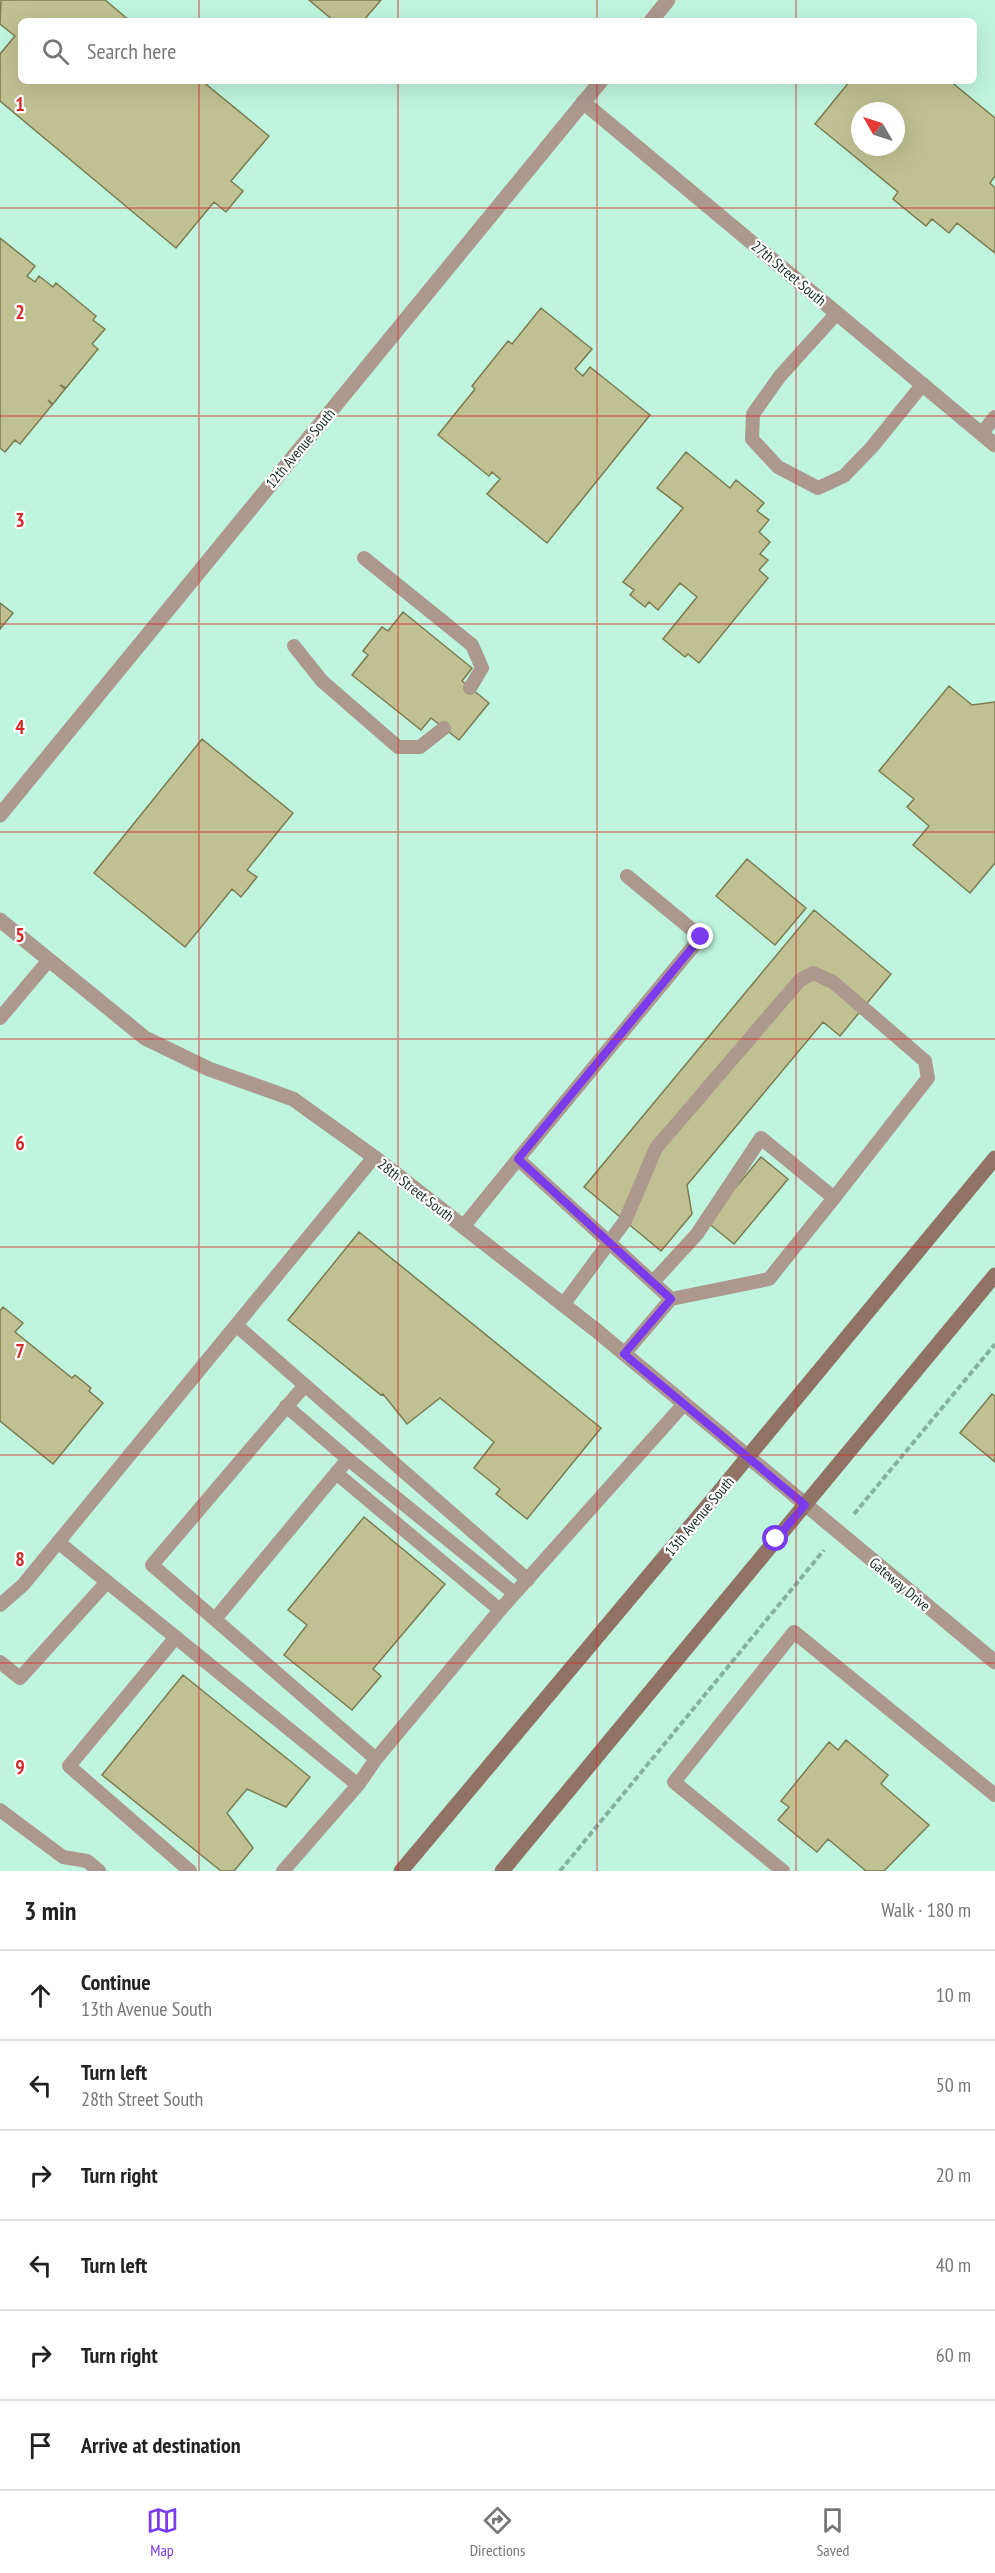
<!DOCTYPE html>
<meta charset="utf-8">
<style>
:root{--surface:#fff;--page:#f2f2f2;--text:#222;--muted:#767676;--line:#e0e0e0;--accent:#7c3aed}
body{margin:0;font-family:"PT Sans Narrow",sans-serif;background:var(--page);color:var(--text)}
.compass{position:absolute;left:851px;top:102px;width:54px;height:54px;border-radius:50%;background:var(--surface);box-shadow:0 6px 24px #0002;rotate:309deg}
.stop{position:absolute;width:18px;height:18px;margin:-14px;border:4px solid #7c3aed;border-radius:50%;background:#fff}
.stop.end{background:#7c3aed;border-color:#fff;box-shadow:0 2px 6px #0008}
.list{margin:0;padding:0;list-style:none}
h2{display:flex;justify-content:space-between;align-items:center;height:78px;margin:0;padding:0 24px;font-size:26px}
h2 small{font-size:20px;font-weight:400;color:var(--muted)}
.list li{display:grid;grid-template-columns:39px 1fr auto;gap:18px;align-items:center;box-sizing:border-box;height:90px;padding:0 24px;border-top:2px solid var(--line)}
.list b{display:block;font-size:22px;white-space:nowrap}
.list p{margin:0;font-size:20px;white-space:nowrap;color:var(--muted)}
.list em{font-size:20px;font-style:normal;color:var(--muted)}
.icon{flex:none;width:33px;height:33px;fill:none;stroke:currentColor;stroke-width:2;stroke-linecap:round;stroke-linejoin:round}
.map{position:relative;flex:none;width:995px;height:1871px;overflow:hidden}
.search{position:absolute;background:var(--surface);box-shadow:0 6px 24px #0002;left:18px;right:18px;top:18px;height:66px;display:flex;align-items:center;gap:15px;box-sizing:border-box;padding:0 21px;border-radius:9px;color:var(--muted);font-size:22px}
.sheet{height:618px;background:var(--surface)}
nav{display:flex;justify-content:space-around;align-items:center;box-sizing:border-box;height:84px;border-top:2px solid var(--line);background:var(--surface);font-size:16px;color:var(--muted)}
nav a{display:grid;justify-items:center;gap:3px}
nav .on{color:var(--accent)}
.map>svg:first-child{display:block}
.building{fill:#c0c192;stroke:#7b7b4f;stroke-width:1.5;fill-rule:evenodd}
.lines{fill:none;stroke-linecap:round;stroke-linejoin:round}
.path{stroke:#86b1a0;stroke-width:4;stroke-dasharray:6 3;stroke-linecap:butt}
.lane{stroke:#ad988e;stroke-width:14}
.street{stroke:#ad988e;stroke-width:15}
.secondary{stroke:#907364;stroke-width:15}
.route{stroke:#7c3aed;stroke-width:8}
.grid{fill:none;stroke:#d62828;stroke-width:1.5;stroke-opacity:0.55}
.labels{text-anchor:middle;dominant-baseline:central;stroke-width:4.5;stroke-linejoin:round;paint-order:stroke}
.street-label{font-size:15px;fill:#162b23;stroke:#fff}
.grid-label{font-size:20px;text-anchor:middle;font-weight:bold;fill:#d62828;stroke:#fff;stroke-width:4.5;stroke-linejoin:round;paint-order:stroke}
</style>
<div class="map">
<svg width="995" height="1871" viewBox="0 0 995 1871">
<rect width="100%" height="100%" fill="#bff5df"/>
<!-- building -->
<path class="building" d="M1,0H105L130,21H21V81H202L269,136L231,181L243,191L226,212L214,202L176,248L0,101V54L15,36L0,24Z
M309,0H381L363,21H334Z
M850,81H950L995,118V176L990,183L995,188V253L957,223L949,233L932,219L926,226L893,199L898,192L815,124ZM860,111H896V147H860Z
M0,238L35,266L27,276L35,282L39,276L53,287L56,283L96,316L93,320L105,329L92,344L98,349L66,388L60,385L65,389L53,404L48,400L52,405L20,444L15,440L5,452L0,448Z
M541,308L592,349L575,369L583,376L590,367L650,415L547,543L487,494L500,479L492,472L489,476L438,435L475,389L472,386L508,341L512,344Z
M686,452L730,488L736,480L764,503L757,511L769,520L759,532L770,542L760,554L768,560L759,570L768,578L699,663L688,654L685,657L663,639L697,597L680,583L658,610L649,602L645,607L630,595L634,590L623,582L683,508L657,488Z
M0,603L13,613L0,629Z
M403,612L472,668L462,681L489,703L459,740L431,718L421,730L352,675L368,655L363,651L382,627L388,631Z
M949,686L972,705L995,702V863L970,893L913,845L929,826L907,807L914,799L879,771Z
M202,739L293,813L247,870L257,877L241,897L232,889L185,947L94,873Z
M747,859L806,908L775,945L716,896Z
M814,910L891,974L840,1036L823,1022L687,1185L692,1214L661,1251L584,1187Z
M761,1157L788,1179L734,1244L707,1222Z
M359,1232L601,1428L527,1519L496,1494L500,1489L474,1468L494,1442L440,1398L407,1424L383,1394L381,1395L288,1320Z
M3,1307L23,1323L15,1332L72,1378L75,1375L91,1388L89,1391L103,1403L53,1464L0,1421V1311Z
M992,1394L995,1396V1462L960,1433Z
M364,1517L445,1584L373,1669L381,1676L352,1710L284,1655L307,1625L288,1610Z
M183,1675L310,1777L286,1807L247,1789L227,1813L253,1848L234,1871H221L102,1775Z
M846,1740L888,1775L881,1784L929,1825L884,1871H866L828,1839L817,1852L778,1820L789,1807L781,1801L829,1742L838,1750Z"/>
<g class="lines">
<!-- path -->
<path class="path" d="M854,1514L995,1344
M560,1871L824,1550"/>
<!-- lane -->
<path class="lane" d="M837,313L780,376L753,414L752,439L778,467L818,488L844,476L872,447L923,384
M982,433L995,417
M364,558L472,645L482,668L470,688
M294,646L322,681L398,747H420L444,728
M0,1018L49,960
M518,1159L701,937L627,876
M463,1227L518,1159L671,1299
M563,1305L625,1221L656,1148L800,980L813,973L833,982L925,1061L928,1078L834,1198
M236,1325L528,1580
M624,1354L671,1299L769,1279L834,1198L761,1138L697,1234L653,1282
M305,1385L152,1565L376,1759
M348,1459L514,1593
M336,1473L500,1610
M58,1542L358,1785
M0,1605L23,1585L374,1157
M215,1619L348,1459L286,1406
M176,1637L69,1766L190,1871
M0,1662L20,1678L107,1582
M0,1810L63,1857L87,1861L99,1871
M283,1871L358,1785L376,1759L500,1610L684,1404
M783,1871L674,1782L794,1632L995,1795"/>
<!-- street -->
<path class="street" d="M651,21L668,0
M583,102L995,445
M0,815L601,81
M0,920L145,1038L209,1069L293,1099L374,1157L597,1331L995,1662"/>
<!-- secondary -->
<path class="secondary" d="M401,1871L713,1499L995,1158
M502,1871L995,1275"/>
</g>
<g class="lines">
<!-- route -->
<path class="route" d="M701,937L518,1159L671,1299L624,1354L805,1505L776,1539"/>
</g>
<!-- grid -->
<path class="grid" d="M199,0V21M398,0V21M597,0V21M796,0V21M199,81V1871M398,81V1871M597,81V1871M796,81V1871M0,208H995M0,416H995M0,624H995M0,832H995M0,1039H995M0,1247H995M0,1455H995M0,1663H995"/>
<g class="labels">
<!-- street labels -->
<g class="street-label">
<text transform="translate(789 273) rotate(40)">27th Street South</text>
<text transform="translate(300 448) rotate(-50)">12th Avenue South</text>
<text transform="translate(416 1190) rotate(38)">28th Street South</text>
<text transform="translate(699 1516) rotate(-50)">13th Avenue South</text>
<text transform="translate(900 1584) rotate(40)">Gateway Drive</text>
</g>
</g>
<g class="grid-label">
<text x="20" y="111">1</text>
<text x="20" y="319">2</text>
<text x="20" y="527">3</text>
<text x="20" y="734">4</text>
<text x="20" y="942">5</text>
<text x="20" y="1150">6</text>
<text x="20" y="1358">7</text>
<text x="20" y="1566">8</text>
<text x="20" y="1774">9</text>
</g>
</svg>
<svg class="compass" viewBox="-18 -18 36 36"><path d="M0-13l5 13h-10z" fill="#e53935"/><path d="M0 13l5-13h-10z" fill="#767676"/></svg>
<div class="stop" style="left:776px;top:1539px"></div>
<div class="stop end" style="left:701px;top:937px"></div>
<div class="search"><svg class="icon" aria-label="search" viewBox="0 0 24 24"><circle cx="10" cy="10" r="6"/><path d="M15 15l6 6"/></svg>Search here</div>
</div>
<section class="sheet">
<h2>3 min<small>Walk · 180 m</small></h2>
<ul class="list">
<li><svg class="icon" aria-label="ahead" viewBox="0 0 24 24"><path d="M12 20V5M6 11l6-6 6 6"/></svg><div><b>Continue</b><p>13th Avenue South</p></div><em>10 m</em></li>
<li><svg class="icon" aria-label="left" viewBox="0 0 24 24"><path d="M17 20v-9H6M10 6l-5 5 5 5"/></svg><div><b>Turn left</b><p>28th Street South</p></div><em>50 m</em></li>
<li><svg class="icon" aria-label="right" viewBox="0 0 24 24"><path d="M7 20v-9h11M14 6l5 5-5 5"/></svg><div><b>Turn right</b></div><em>20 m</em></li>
<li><svg class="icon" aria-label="left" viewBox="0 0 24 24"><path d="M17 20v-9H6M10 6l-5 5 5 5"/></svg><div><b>Turn left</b></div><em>40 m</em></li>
<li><svg class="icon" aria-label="right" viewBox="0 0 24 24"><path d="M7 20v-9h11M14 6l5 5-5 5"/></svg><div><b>Turn right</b></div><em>60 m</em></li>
<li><svg class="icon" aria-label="arrive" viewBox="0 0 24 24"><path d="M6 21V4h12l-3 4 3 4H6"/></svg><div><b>Arrive at destination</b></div></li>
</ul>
</section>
<nav>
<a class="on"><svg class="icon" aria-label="map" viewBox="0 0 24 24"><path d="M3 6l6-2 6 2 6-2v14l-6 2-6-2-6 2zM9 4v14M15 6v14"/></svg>Map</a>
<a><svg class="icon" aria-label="directions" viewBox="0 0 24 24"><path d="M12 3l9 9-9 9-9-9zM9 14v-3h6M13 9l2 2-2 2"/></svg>Directions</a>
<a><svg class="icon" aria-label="saved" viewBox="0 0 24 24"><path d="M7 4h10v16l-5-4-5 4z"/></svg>Saved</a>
</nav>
